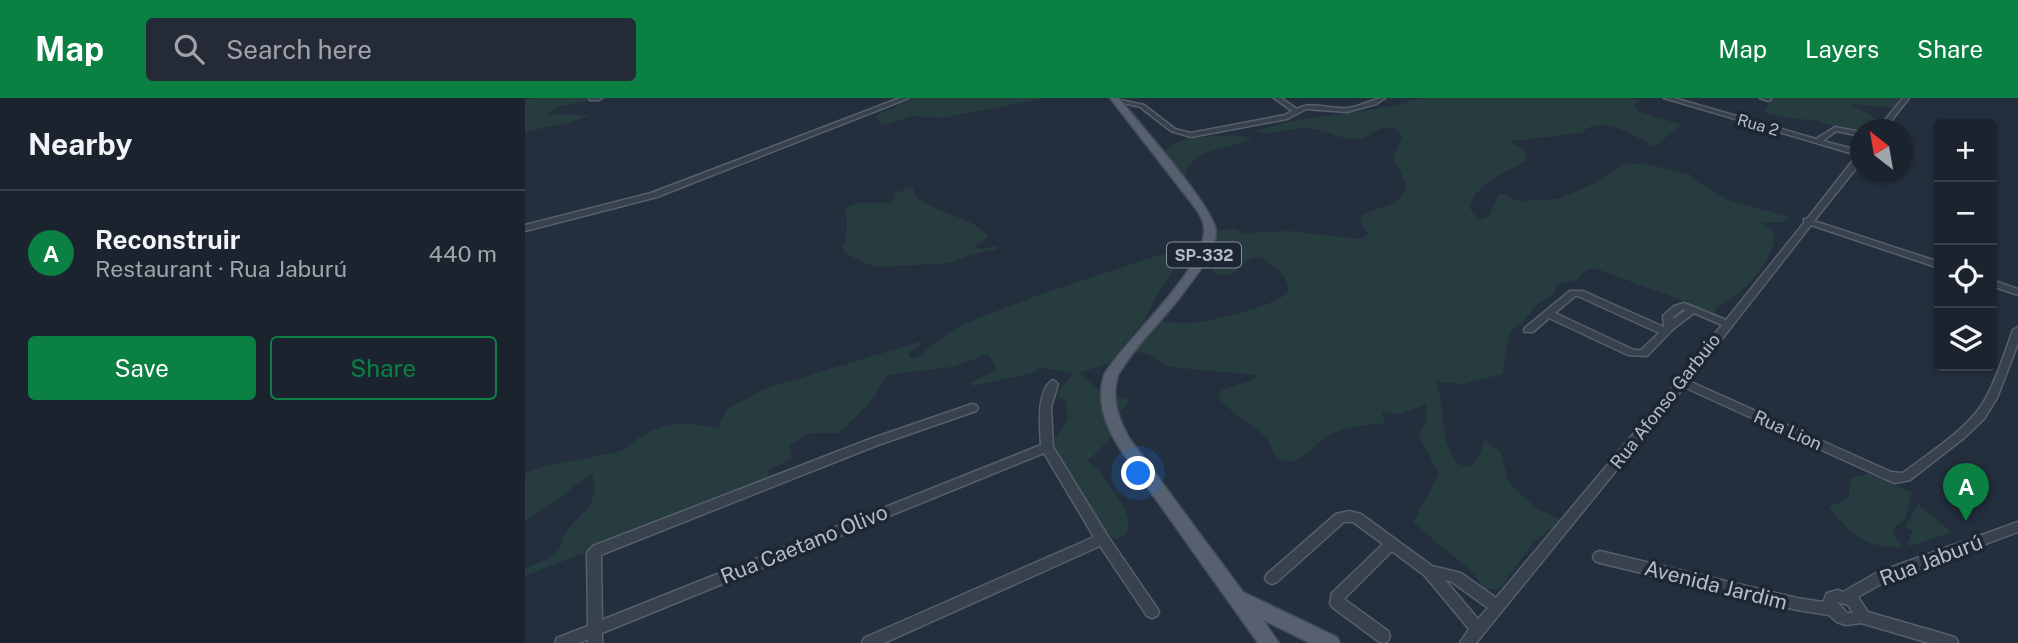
<!DOCTYPE html>
<meta charset="utf-8">
<style>
:root{--surface:#1b232e;--page:#242b36;--text:#f1f3f6;--muted:#a0a4aa;--line:#39404a;--accent:#0b8043}
body{margin:0;font-family:"Public Sans",sans-serif;background:var(--page);color:var(--text)}
.controls{position:absolute;right:21px;top:21px;display:grid;overflow:hidden;border-radius:7px;box-shadow:0 2px 5px #0004}
.controls button{width:63px;height:63px;display:grid;place-items:center;padding:0;border:0;border-bottom:2px solid var(--line);background:var(--surface);color:var(--text);font:35px sans-serif}
.compass{position:absolute;left:1325px;top:21px;width:63px;height:63px;border-radius:50%;background:var(--surface);box-shadow:0 2px 5px #0004;rotate:329deg}
.you{position:absolute;left:614px;top:376px;width:24px;height:24px;margin:-18px;border:5px solid #fff;border-radius:50%;background:#1a73e8;box-shadow:0 0 0 10px #1a73e833}
.badge{display:grid;place-items:center;width:46px;height:46px;border-radius:50%;background:var(--accent);color:#fff;font-size:23px;font-weight:700}
.pin{position:absolute;translate:-50% -58px;filter:drop-shadow(0 2px 4px #0008)}
.pin::after{content:'';position:absolute;top:37px;width:24px;height:21px;background:inherit;clip-path:polygon(0 0,100% 0,50% 100%)}
.list{margin:0;padding:0;list-style:none}
h2{display:flex;justify-content:space-between;align-items:center;height:91px;margin:0;padding:0 28px;font-size:30px}
h2 small{font-size:23px;font-weight:400;color:var(--muted)}
.list li{display:grid;grid-template-columns:46px 1fr auto;gap:21px;align-items:center;box-sizing:border-box;height:126px;padding:0 28px;border-top:2px solid var(--line)}
.list b{display:block;font-size:26px;white-space:nowrap}
.list p{margin:0;font-size:23px;white-space:nowrap;color:var(--muted)}
.list em{font-size:23px;font-style:normal;color:var(--muted)}
.actions{display:flex;gap:14px;padding:21px 28px}
.actions a{flex:1;padding:16px 0;border:2px solid var(--accent);border-radius:7px;text-align:center;font-size:24px;color:var(--accent)}
.actions .main{background:var(--accent);color:#fff}
.icon{flex:none;width:38px;height:38px;fill:none;stroke:currentColor;stroke-width:2;stroke-linecap:round;stroke-linejoin:round}
.map{position:relative;flex:none;width:1493px;height:545px;overflow:hidden}
header{display:flex;align-items:center;gap:42px;box-sizing:border-box;height:98px;padding:0 35px;background:var(--accent);color:#fff}
header strong{font-size:33px}
nav{display:flex;gap:38px;margin-inline-start:auto;font-size:24px}
.search{width:490px;height:63px;background:var(--page);display:flex;align-items:center;gap:18px;box-sizing:border-box;padding:0 24px;border-radius:7px;color:var(--muted);font-size:26px}
main{display:flex}
aside{flex:1;background:var(--surface)}
.map>svg:first-child{display:block}
.green{fill:#263c3f}
.lines{fill:none;stroke-linecap:round;stroke-linejoin:round}
.minor-casing{stroke:#565f6c;stroke-width:3}
.major-casing{stroke:#414a57;stroke-width:3}
.minor{fill:#38414e;fill-rule:evenodd}
.major{fill:#56606e;fill-rule:evenodd}
.labels{text-anchor:middle;dominant-baseline:central;stroke-width:7;stroke-linejoin:round;paint-order:stroke}
.far-street-label{font-size:16px;fill:#b4bcc9;stroke:#1d2633}
.shield{fill:#1d2633;stroke:#878f9c;stroke-width:2}
.shield-label{font-size:16px;font-weight:bold;fill:#b4bcc9}
.street-label{font-size:18px;fill:#b4bcc9;stroke:#1d2633}
.near-street-label{font-size:21px;fill:#b4bcc9;stroke:#1d2633}
</style>
<header>
<strong>Map</strong>
<div class="search"><svg class="icon" aria-label="search" viewBox="0 0 24 24"><circle cx="10" cy="10" r="6"/><path d="M15 15l6 6"/></svg>Search here</div>
<nav><a>Map</a><a>Layers</a><a>Share</a></nav>
</header>
<main>
<aside>
<h2>Nearby<small></small></h2>
<ul class="list">
<li><span class="badge">A</span><div><b>Reconstruir</b><p>Restaurant · Rua Jaburú</p></div><em>440 m</em></li>
</ul>
<div class="actions"><a class="main">Save</a><a>Share</a></div>
</aside>
<div class="map">
<svg width="1493" height="545" viewBox="0 0 1493 545">
<rect width="100%" height="100%" fill="#242f3e"/>
<!-- green -->
<path class="green" d="M12,0H81L34,8L22,16L65,17L46,24L0,34V2Z
M391,0H520L417,20L387,18L363,26L356,25L349,18Z
M898,0H1106L1117,2L1109,6L1112,13L1157,27L1128,49C1112,38 1074,15 1057,35L987,43L986,46L998,50L1002,62C982,75 950,84 945,110L949,117L956,121L964,118L974,96H981L992,103L1033,101L1068,86L1098,67L1118,65L1166,77L1172,84L1204,102L1264,119L1259,124H1235L1246,130L1249,135C1251,163 1214,199 1191,210L1190,218H1183L1159,203L1069,170L1060,173L1052,182L1032,186L1028,197L1012,206L999,223L985,233L977,276L939,286L911,284L915,297L920,340L930,364L941,369C954,365 956,353 960,341L976,355L984,385L1011,410L1034,421L1035,426C998,446 998,464 973,492L960,491L947,474L888,424L914,376L893,336L901,325V306L874,316L857,314L860,325C838,328 817,328 798,341C786,350 775,368 757,362C745,358 748,346 739,338C725,324 707,315 693,300L697,292L728,282L731,277L644,269L624,257L612,254L609,249L632,224C643,222 653,226 665,225C686,223 750,208 764,194C763,177 748,167 735,159C716,157 713,185 690,176C683,158 683,148 694,132L710,131L718,135L764,133L836,141L843,136L835,122L836,118C855,107 877,111 881,85L868,60L877,38L869,30C849,27 849,39 834,41C818,43 801,32 785,30C767,29 746,39 730,33L768,23L863,9Z
M1247,0H1379L1370,10L1326,6L1353,22L1355,28L1352,31L1335,33L1314,30L1291,22L1267,21L1239,14Z
M707,37L727,40C706,53 667,48 660,77L654,81L645,72L639,54C654,36 685,39 707,37Z
M383,89L388,90L389,97C410,117 445,116 464,139L449,149L458,151L471,148L473,151L447,156L425,165L355,169L341,166L319,154L317,150L322,136L321,109L333,105H364L370,99L369,92L376,94Z
M662,148L663,150L635,191L620,221L585,265L554,275L576,294L605,302L595,315L599,327C584,338 577,352 562,363L576,373C582,393 614,414 600,437L592,441C556,427 541,377 526,346L543,321L540,302L532,298L534,291L549,276L516,269L508,275L448,288L445,285L473,272L463,256L427,269L361,277C351,302 333,318 313,335H285L264,348L267,361L244,372L243,379L221,388L172,418L90,448L48,459L0,478V470C11,467 31,459 36,447C39,441 36,442 39,437C54,414 76,410 67,376L0,424V375C30,363 60,362 91,354C101,352 109,342 119,337C143,323 167,324 193,330L201,312L239,291L394,244L397,245L396,247L383,256L385,260H391L423,235L441,225L516,196Z
M1343,376L1387,394L1380,421L1369,430L1368,437L1379,449C1341,451 1326,437 1304,409L1324,400L1325,380Z
M1393,406L1426,434L1386,448L1382,446L1388,433L1380,429Z"/>
<g class="lines">
<!-- minor casing -->
<g class="minor-casing">
<path id="minor" d="M64,0H77L74,2H65Z
M375,0H384L132,99L0,133V127L126,95Z
M586,0L619,7L650,31L666,35L760,17L767,13L749,0H756L772,11C787,2 806,12 822,10C836,9 847,0 860,0L851,6L822,14L781,11L762,21L666,39L646,33L615,9L587,2Z
M1139,0H1149L1291,41L1310,29L1336,34V38L1311,33L1298,43L1328,51L1329,53L1325,55Z
M1235,0H1246V1L1243,3Z
M1378,0H1384L1359,32H1352Z
M1333,56H1336V64L1289,123L1414,164V170L1286,127L1164,283L1366,374L1378,375C1405,354 1447,329 1462,298C1473,277 1480,254 1488,232L1493,229V245L1472,300L1459,321L1439,340L1385,382L1370,385L1358,380L1159,289L951,545H935L944,531L899,477L867,453L819,501L863,533L865,538L863,543L858,545L853,543L807,509L805,505L807,495L858,446L828,424H819L752,484L747,486L742,484L740,480L742,476L811,416L824,413L836,416L907,468L936,475L971,500L1151,285V280L1155,279L1197,227L1169,215L1148,231L1122,258L1103,257L1024,220L1008,234H1000L999,232L1000,230L1045,193H1058L1139,229L1138,218L1140,216L1149,208L1159,205L1201,222L1279,125V121H1282ZM1050,198H1053L1134,235L1116,252H1109L1030,215ZM1158,211L1161,212L1148,221V219ZM920,482L927,484L963,510L953,521Z
M1467,182L1493,191V197L1467,188Z
M528,282L533,286L526,309L528,349L582,437L632,510L634,514L632,518L627,520L622,518L575,448L359,545H337L339,540L569,439L519,355L77,535V545H63V541L54,545H30L32,540L63,528L62,455L68,448L345,341L447,306L451,307L453,310L451,313L353,347L78,456L76,457L77,522L516,347C515,329 511,292 528,282Z
M1493,424V434L1363,482L1333,499L1343,514L1426,538L1431,540L1433,545H1404L1336,525L1321,527L1312,524L1304,517L1272,512L1075,465L1070,463L1068,459L1070,455L1075,453L1272,500L1298,504L1302,495L1313,492L1318,494L1353,474ZM1312,504L1323,507L1328,515H1322Z"/>
</g>
<!-- major casing -->
<g class="major-casing">
<path id="major" d="M585,0H594C612,23 690,110 691,133C691,156 669,180 656,198C636,224 610,248 593,277C586,300 593,320 604,340L718,494L812,539L815,545H785L738,522L754,545H733L593,348C580,325 571,303 579,277C600,241 682,170 679,131C679,122 673,114 668,107Z"/>
</g>
<!-- minor -->
<use href="#minor" class="minor"/>
<!-- major -->
<use href="#major" class="major"/>
</g>
<g class="labels">
<!-- far-street labels -->
<g class="far-street-label">
<text transform="translate(1233 27) rotate(16)">Rua 2</text>
</g>
<!-- shield labels -->
<rect class="shield" x="642" y="144.5" width="74" height="25" rx="5"/>
<g class="shield-label">
<text x="679" y="157">SP-332</text>
</g>
<!-- street labels -->
<g class="street-label">
<text transform="translate(1140 303) rotate(-52)">Rua Afonso Garbuio</text>
<text transform="translate(1263 332) rotate(24)">Rua Lion</text>
</g>
<!-- near-street labels -->
<g class="near-street-label">
<text transform="translate(279 446) rotate(-22)">Rua Caetano Olivo</text>
<text transform="translate(1406 462) rotate(-21)">Rua Jaburú</text>
<text transform="translate(1191 487) rotate(14)">Avenida Jardim</text>
</g>
</g>
</svg>
<div class="controls">
<button>+</button>
<button>−</button>
<button><svg class="icon" aria-label="locate" viewBox="0 0 24 24"><circle cx="12" cy="12" r="6"/><path d="M12 2v4M12 18v4M2 12h4M18 12h4"/></svg></button>
<button><svg class="icon" aria-label="layers" viewBox="0 0 24 24"><path d="M12 4l9 5-9 5-9-5zM3 14l9 5 9-5"/></svg></button>
</div>
<svg class="compass" viewBox="-18 -18 36 36"><path d="M0-13l5 13h-10z" fill="#e53935"/><path d="M0 13l5-13h-10z" fill="#a0a4aa"/></svg>
<div class="you"></div>
<div class="pin badge" style="left:1441px;top:423px">A</div>
</div>
</main>
